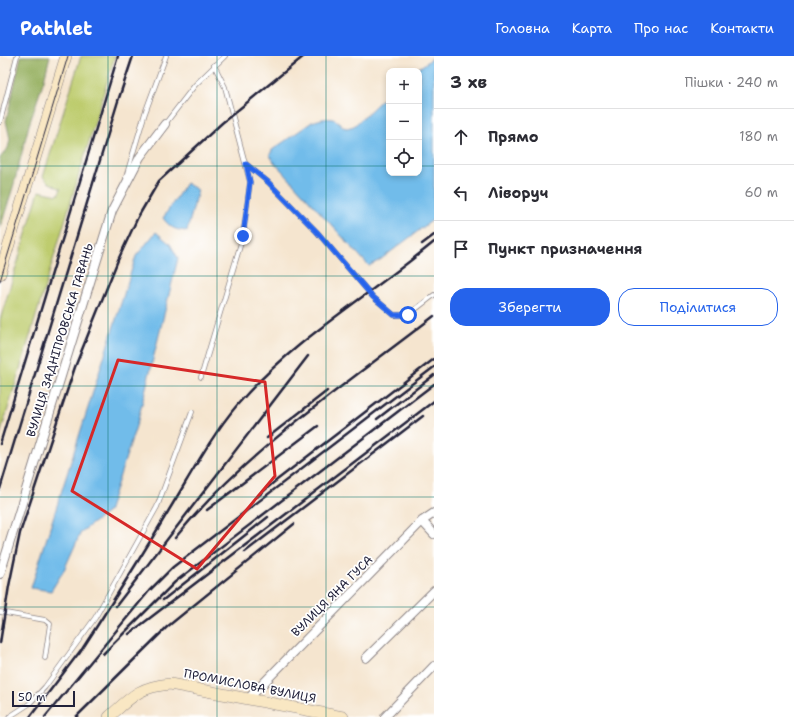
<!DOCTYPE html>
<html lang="uk">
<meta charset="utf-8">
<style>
:root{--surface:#fff;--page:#f7f7f7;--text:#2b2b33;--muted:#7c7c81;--line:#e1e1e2;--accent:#2563eb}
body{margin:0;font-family:"Shantell Sans",sans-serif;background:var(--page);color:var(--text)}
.controls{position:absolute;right:12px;top:12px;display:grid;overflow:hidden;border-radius:8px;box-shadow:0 2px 6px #0003}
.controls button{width:36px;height:36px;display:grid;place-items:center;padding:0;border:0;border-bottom:1px solid var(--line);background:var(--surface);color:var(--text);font:20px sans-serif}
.scale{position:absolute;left:12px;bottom:10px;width:63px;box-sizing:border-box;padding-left:4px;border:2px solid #22223b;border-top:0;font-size:11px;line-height:14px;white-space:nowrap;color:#22223b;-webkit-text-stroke:3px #fff;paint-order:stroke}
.stop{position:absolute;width:12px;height:12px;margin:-9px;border:3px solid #2563eb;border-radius:50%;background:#fff}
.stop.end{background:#2563eb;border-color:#fff;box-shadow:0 1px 4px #0008}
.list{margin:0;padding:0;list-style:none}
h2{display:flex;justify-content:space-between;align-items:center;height:52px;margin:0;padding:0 16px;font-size:17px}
h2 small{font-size:13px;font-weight:400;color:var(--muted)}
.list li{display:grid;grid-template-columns:26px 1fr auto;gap:12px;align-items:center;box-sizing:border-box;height:56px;padding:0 16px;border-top:1px solid var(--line)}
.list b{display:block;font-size:15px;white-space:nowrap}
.list em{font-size:13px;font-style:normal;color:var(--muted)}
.actions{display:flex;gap:8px;padding:12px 16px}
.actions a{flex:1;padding:9px 0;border:1px solid var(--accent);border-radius:16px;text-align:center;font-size:14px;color:var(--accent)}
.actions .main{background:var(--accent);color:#fff}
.icon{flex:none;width:22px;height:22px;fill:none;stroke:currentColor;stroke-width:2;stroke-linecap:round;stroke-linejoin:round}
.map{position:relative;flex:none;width:434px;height:661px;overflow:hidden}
header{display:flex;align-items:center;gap:24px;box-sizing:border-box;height:56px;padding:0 20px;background:var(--accent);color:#fff}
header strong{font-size:19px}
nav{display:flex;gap:22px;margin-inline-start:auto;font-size:14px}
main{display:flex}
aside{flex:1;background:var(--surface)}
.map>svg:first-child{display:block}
.green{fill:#becc6e;stroke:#707754}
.forest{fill:#96b061;stroke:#5c694e}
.water{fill:#71bcea;stroke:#4a6f92}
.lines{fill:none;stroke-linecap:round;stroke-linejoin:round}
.lane-casing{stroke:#8c8485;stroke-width:5.5}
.street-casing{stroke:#8c8485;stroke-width:10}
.secondary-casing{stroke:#8c8485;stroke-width:12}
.lane{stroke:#fff;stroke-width:4}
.street{stroke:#fff;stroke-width:8}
.secondary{stroke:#f9e7c3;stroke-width:11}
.tram{stroke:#22223b;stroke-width:1}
.rail{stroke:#22223b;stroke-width:2.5}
.route{stroke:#2563eb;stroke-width:5}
.marked{fill:none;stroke:#d62828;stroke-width:3;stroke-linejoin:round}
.grid{fill:none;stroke:#0f766e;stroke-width:1;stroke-opacity:0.55}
.labels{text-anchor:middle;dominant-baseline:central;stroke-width:3.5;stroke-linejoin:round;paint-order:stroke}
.street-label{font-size:12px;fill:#22223b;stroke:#fff}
</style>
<header>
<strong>Pathlet</strong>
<nav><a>Головна</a><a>Карта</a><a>Про нас</a><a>Контакти</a></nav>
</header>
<main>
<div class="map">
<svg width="434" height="661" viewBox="0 0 434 661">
<rect width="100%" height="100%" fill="#fff"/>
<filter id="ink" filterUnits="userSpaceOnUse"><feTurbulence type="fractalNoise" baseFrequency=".025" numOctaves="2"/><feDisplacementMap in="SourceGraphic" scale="8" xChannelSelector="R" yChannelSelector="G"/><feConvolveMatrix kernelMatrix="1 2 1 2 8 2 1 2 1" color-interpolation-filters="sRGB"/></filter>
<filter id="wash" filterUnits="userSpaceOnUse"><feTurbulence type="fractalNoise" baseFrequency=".012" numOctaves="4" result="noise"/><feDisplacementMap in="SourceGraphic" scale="16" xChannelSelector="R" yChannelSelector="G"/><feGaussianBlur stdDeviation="0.9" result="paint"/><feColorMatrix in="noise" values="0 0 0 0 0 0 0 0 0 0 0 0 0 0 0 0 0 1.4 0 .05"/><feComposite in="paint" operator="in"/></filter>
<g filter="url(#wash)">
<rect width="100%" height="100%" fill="#f5e5cf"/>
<!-- green -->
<path class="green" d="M81,0H115L0,379V264L39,135L58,139L61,133L48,126L43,121Z"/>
<!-- forest -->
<path class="forest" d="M21,0H50L44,24L29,69L14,128L0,173V102L8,92L10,83L6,65Z"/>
<!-- water -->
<path class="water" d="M434,1V163L380,204L369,210L273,105L270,99L272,94L312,66C324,62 335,59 343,71L347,72L354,70L389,37V117H419V15H415Z
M186,127L198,134L187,175C175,174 170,172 163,162Z
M156,176L170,188L178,202L138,364L108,456L81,476L64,514L51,535L31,532L136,200Z"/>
</g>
<g filter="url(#ink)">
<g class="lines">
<!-- lane casing -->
<g class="lane-casing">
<path id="lane" d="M0,66L17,0
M165,68L195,29L225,0
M246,108L268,126L317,176L373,241L394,259H408L434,239
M126,121L145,57L166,0
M201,321L243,180L250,126L225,31L214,9
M0,556L45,564L50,568L45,602
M9,661L29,648L45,631L95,562L157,451L192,356"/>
</g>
<!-- street casing -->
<g class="street-casing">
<path id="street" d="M422,465L434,478
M0,518L112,155L140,101L165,68
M366,602L434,535
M249,642L422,465L434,457
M385,661L434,610"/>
</g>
<!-- secondary casing -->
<g class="secondary-casing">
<path id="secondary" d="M0,218L66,0
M109,661C132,640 139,631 170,628L343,661"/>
</g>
<!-- lane -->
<use href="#lane" class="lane"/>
<!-- street -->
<use href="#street" class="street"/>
<!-- secondary -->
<use href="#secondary" class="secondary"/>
<!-- tram -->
<path class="tram" d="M0,225L68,0"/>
<!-- rail -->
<path class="rail" d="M422,188L434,179
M377,363L434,319
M267,382L327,335
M0,388L118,0
M0,433L118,45L133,0
M257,441L273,427L434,303
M207,454L318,370
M175,482C246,395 345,329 434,260
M245,496L423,360
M163,544L268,461
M116,550L308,300
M129,578L434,345
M0,587L9,530L20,477L75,311L118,204L138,161L159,125L222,67L304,0
M79,598C110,550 140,503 169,454C191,418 211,380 238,348C294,283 369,240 434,186
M103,598L175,526L434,328
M30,661L81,594
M45,661L149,535L173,511L434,311
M76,661L167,571L294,468"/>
</g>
</g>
<g class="lines" filter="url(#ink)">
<!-- route -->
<path class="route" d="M243,180L250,126L246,108L268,126L317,176L373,241L394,259H408"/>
</g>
<!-- marked area -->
<path class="marked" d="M118,304L265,326L275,420L197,513L72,435Z"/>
<!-- grid -->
<path class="grid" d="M108,0V661M217,0V661M326,0V661M0,110H389M419,110H434M0,220H434M0,330H434M0,441H434M0,551H434"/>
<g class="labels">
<!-- street labels -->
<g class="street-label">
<text transform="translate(60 284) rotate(-73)">ВУЛИЦЯ ЗАДНІПРОВСЬКА ГАВАНЬ</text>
<text transform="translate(332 540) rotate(-45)">ВУЛИЦЯ ЯНА ГУСА</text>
<text transform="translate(250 630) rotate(11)">ПРОМИСЛОВА ВУЛИЦЯ</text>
</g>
</g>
</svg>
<div class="controls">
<button>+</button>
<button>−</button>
<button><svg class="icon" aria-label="locate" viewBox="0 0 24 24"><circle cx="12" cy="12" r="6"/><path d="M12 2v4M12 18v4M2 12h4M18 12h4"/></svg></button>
</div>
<div class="scale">50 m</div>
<div class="stop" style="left:408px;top:259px"></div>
<div class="stop end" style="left:243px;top:180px"></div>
</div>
<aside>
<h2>3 хв<small>Пішки · 240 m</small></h2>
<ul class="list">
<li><svg class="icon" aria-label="ahead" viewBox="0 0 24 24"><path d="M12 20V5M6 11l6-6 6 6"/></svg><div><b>Прямо</b></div><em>180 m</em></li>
<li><svg class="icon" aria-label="left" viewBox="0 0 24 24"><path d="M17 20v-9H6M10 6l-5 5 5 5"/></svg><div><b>Ліворуч</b></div><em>60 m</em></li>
<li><svg class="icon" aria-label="arrive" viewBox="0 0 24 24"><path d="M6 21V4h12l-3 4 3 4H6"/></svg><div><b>Пункт призначення</b></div></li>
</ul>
<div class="actions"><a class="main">Зберегти</a><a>Поділитися</a></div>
</aside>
</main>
